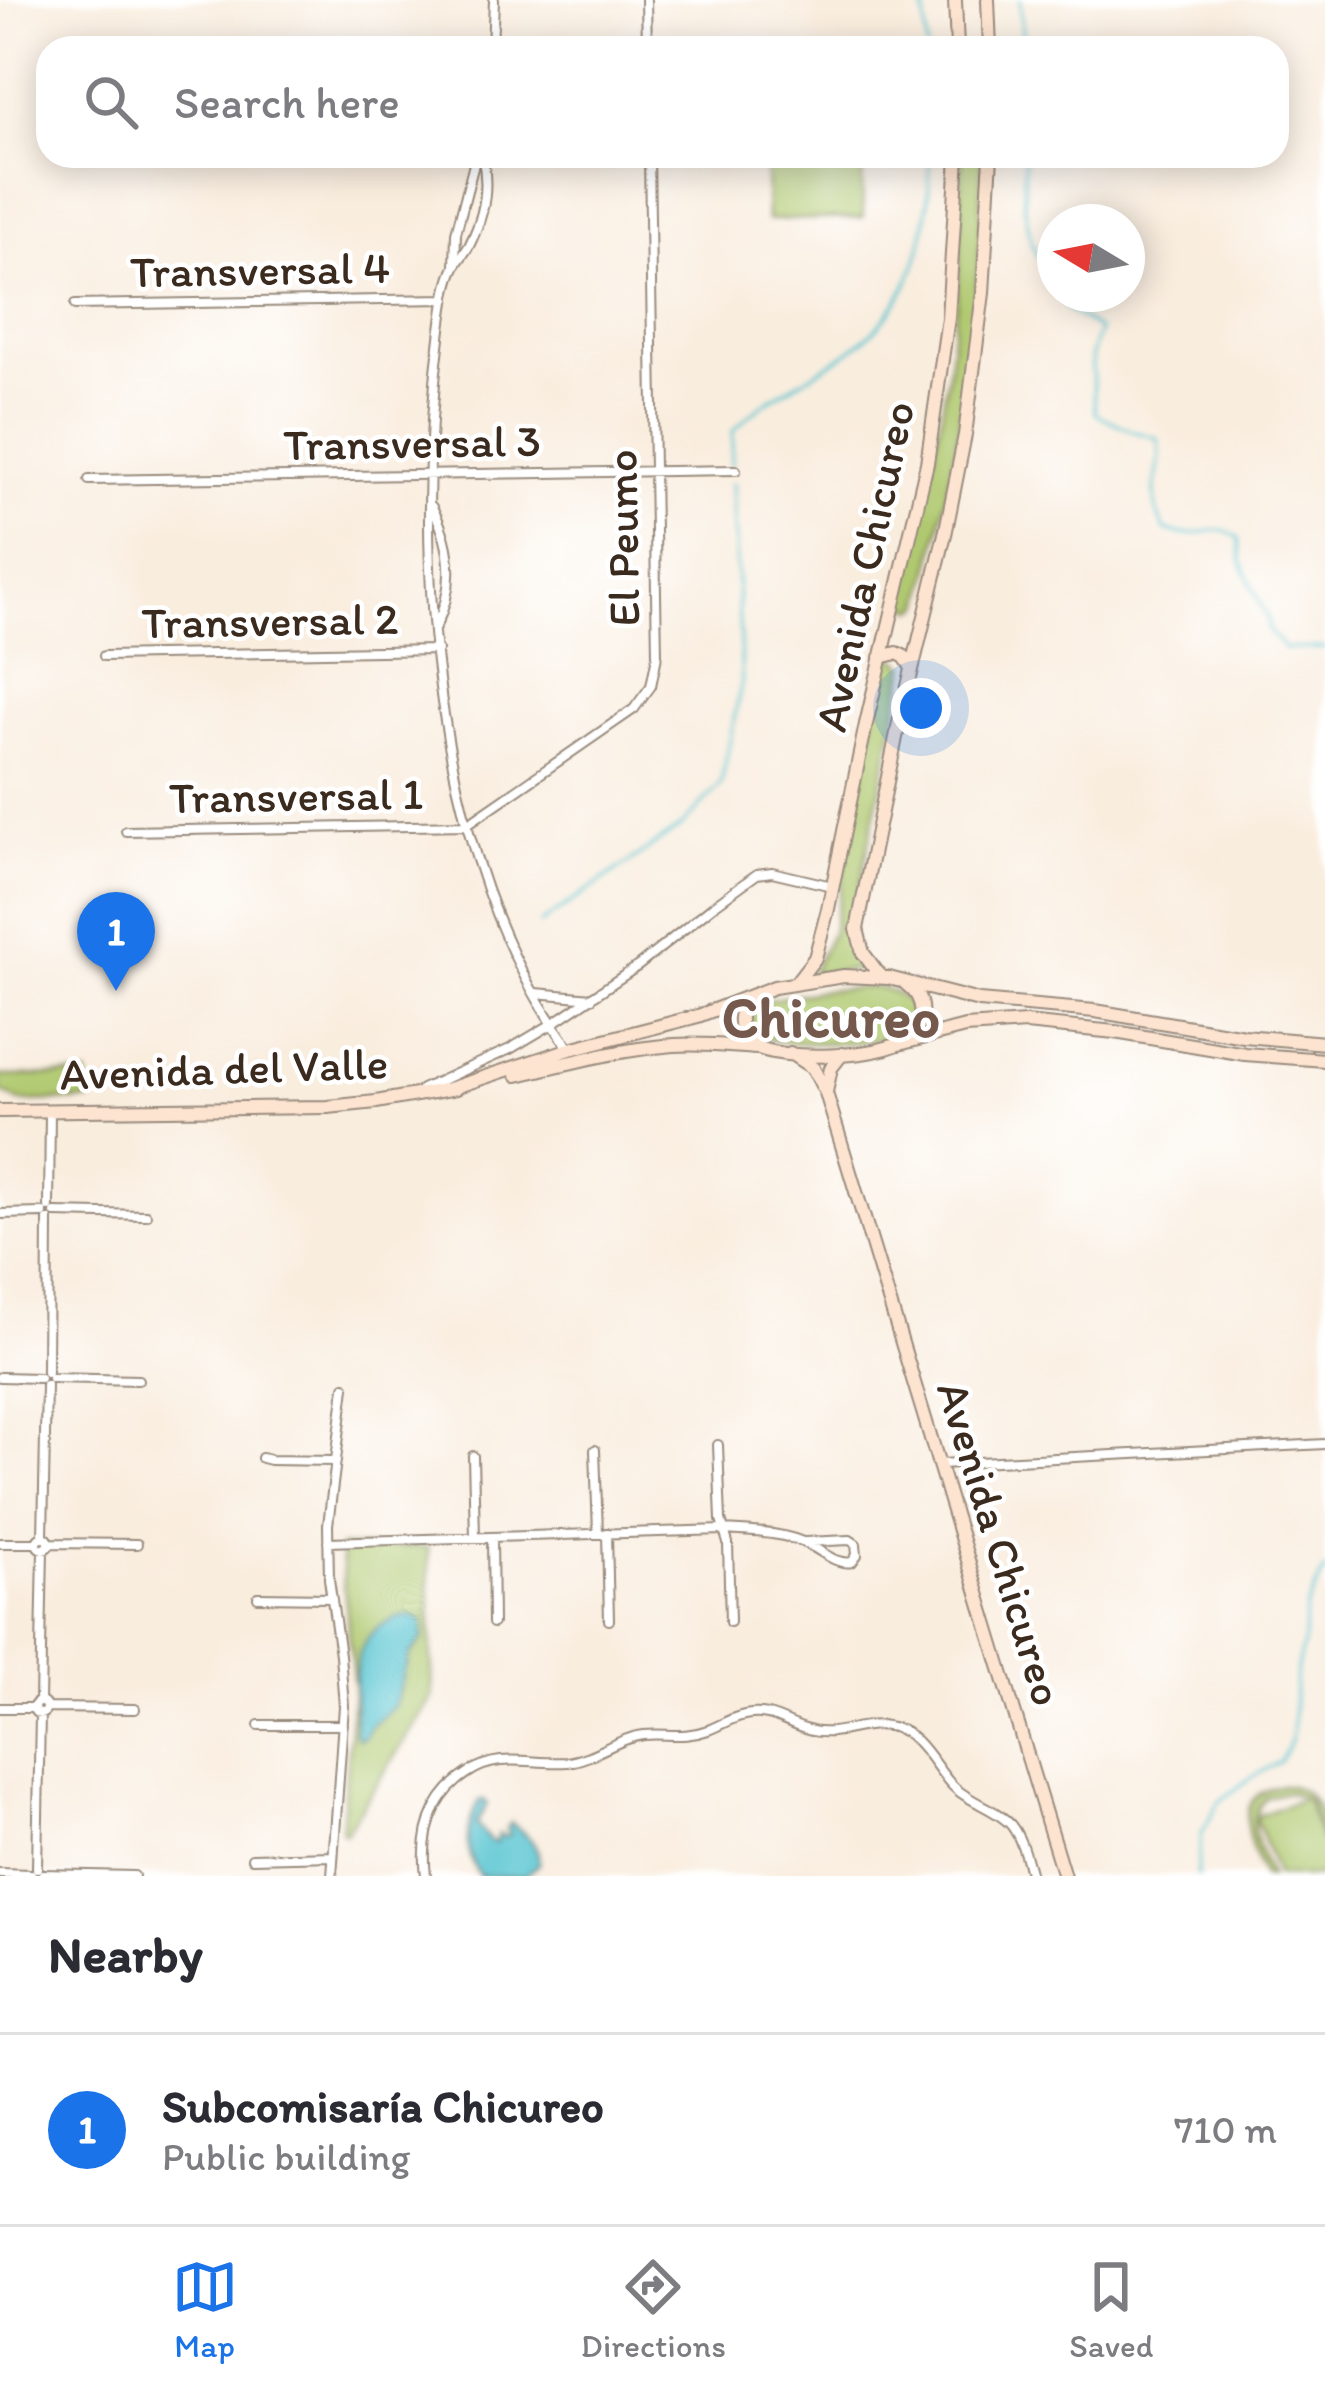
<!DOCTYPE html>
<meta charset="utf-8">
<style>
:root{--surface:#fff;--page:#f7f7f7;--text:#2b2b33;--muted:#7c7c81;--line:#e1e1e2;--accent:#1a73e8}
body{margin:0;font-family:Itim,sans-serif;background:var(--page);color:var(--text)}
.compass{position:absolute;left:1037px;top:204px;width:108px;height:108px;border-radius:50%;background:var(--surface);box-shadow:0 6px 30px #0003;rotate:280deg}
.you{position:absolute;left:921px;top:708px;width:42px;height:42px;margin:-30px;border:9px solid #fff;border-radius:50%;background:#1a73e8;box-shadow:0 0 0 18px #1a73e833}
.badge{display:grid;place-items:center;width:78px;height:78px;border-radius:50%;background:var(--accent);color:#fff;font-size:39px;font-weight:700}
.pin{position:absolute;translate:-50% -99px;filter:drop-shadow(0 3px 6px #0008)}
.pin::after{content:'';position:absolute;top:63px;width:42px;height:36px;background:inherit;clip-path:polygon(0 0,100% 0,50% 100%)}
.list{margin:0;padding:0;list-style:none}
h2{display:flex;justify-content:space-between;align-items:center;height:156px;margin:0;padding:0 48px;font-size:51px}
h2 small{font-size:39px;font-weight:400;color:var(--muted)}
.list li{display:grid;grid-template-columns:78px 1fr auto;gap:36px;align-items:center;box-sizing:border-box;height:192px;padding:0 48px;border-top:3px solid var(--line)}
.list b{display:block;font-size:45px;white-space:nowrap}
.list p{margin:0;font-size:39px;white-space:nowrap;color:var(--muted)}
.list em{font-size:39px;font-style:normal;color:var(--muted)}
.icon{flex:none;width:66px;height:66px;fill:none;stroke:currentColor;stroke-width:2;stroke-linecap:round;stroke-linejoin:round}
.map{position:relative;flex:none;width:1325px;height:1876px;overflow:hidden}
.search{position:absolute;background:var(--surface);box-shadow:0 6px 30px #0003;left:36px;right:36px;top:36px;height:132px;display:flex;align-items:center;gap:30px;box-sizing:border-box;padding:0 42px;border-radius:36px;color:var(--muted);font-size:45px}
.sheet{height:348px;background:var(--surface)}
nav{display:flex;justify-content:space-around;align-items:center;box-sizing:border-box;height:168px;border-top:3px solid var(--line);background:var(--surface);font-size:33px;color:var(--muted)}
nav a{display:grid;justify-items:center;gap:6px}
nav .on{color:var(--accent)}
.map>svg:first-child{display:block}
.green{fill:#b0c96f;stroke:#767a46;stroke-width:3}
.water{fill:#59c5d1;stroke:#4a7878;stroke-width:3}
.lines{fill:none;stroke-linecap:round;stroke-linejoin:round}
.stream{stroke:#59c5d1;stroke-width:3}
.street-casing{stroke:#9a8c7e;stroke-width:12}
.secondary-casing{stroke:#9a8c7e;stroke-width:16}
.street{stroke:#fff;stroke-width:8}
.secondary{stroke:#fde4d1;stroke-width:12}
.labels{text-anchor:middle;dominant-baseline:central;stroke-width:9;stroke-linejoin:round;paint-order:stroke}
.street-label{font-size:45px;fill:#3b2a1e;stroke:#fff}
.district-label{font-size:57px;font-weight:bold;fill:#76594d;stroke:#fff}
</style>
<div class="map">
<svg width="1325" height="1876" viewBox="0 0 1325 1876">
<rect width="100%" height="100%" fill="#fff"/>
<filter id="ink" filterUnits="userSpaceOnUse"><feTurbulence type="fractalNoise" baseFrequency=".00833" numOctaves="2"/><feDisplacementMap in="SourceGraphic" scale="24" xChannelSelector="R" yChannelSelector="G"/><feConvolveMatrix kernelMatrix="1 2 1 2 8 2 1 2 1" color-interpolation-filters="sRGB"/></filter>
<filter id="wash" filterUnits="userSpaceOnUse"><feTurbulence type="fractalNoise" baseFrequency=".004" numOctaves="4" result="noise"/><feDisplacementMap in="SourceGraphic" scale="48" xChannelSelector="R" yChannelSelector="G"/><feGaussianBlur stdDeviation="2.7" result="paint"/><feColorMatrix in="noise" values="0 0 0 0 0 0 0 0 0 0 0 0 0 0 0 0 0 1.4 0 .05"/><feComposite in="paint" operator="in"/></filter>
<g filter="url(#wash)">
<rect width="100%" height="100%" fill="#f9edde"/>
<!-- green -->
<path class="green" d="M962,156H982C980,202 981,249 976,295C967,399 947,503 922,605L916,609L908,607L903,599C928,490 952,379 959,268C962,231 961,193 962,156Z
M862,164L863,218L767,220L766,166Z
M895,657L906,666L852,924L853,945L865,969L811,973L833,930L873,718L888,659Z
M874,987C902,990 930,1011 897,1033C878,1046 789,1046 766,1038C758,1036 757,1034 750,1029V1014L758,1002L817,991Z
M87,1075L91,1100L20,1102L0,1091V1076Z
M340,1547H428L433,1697L345,1833L341,1830L354,1684Z
M1283,1785C1314,1788 1325,1814 1325,1843L1309,1801L1306,1800L1325,1852V1876H1277L1255,1817L1304,1798L1287,1792L1266,1797C1242,1822 1259,1848 1270,1876H1263C1249,1841 1228,1795 1283,1785Z"/>
<!-- water -->
<path class="water" d="M408,1615L422,1619L423,1638L409,1656L393,1707L372,1724L364,1737L358,1739L355,1733C356,1681 344,1629 408,1615Z
M484,1800L487,1804L476,1824L490,1841L496,1842L499,1834L504,1837L510,1835L506,1829L511,1823C525,1834 542,1845 538,1864L525,1876H480C462,1853 466,1826 479,1801Z"/>
<g class="lines">
<!-- stream -->
<path class="stream" d="M924,0L927,48
M1020,0L1023,48
M1024,156V204L1032,245L1055,288
M1059,294L1069,311L1099,330L1091,355L1095,413L1132,431L1158,438C1166,473 1142,488 1165,530C1171,532 1180,535 1187,534C1210,534 1216,523 1239,538L1242,563L1268,620V630L1285,649L1325,648
M731,464L733,431C742,423 751,413 761,406C788,386 820,372 848,352C918,303 929,236 930,156
M540,924L683,825L721,784L742,680L732,483
M1197,1876L1202,1833L1219,1802L1246,1781L1279,1762L1288,1746L1292,1735L1296,1670L1303,1644L1306,1608L1325,1569"/>
</g>
</g>
<g filter="url(#ink)">
<g class="lines">
<!-- street casing -->
<g class="street-casing">
<path id="street" d="M646,0L647,48
M492,48L494,0
M482,156C490,187 484,216 470,244C466,252 459,259 455,267C446,285 444,309 441,329C411,553 431,863 570,1049
M455,266L456,233L476,156
M75,305L446,299
M89,480L736,470
M432,507C453,547 456,587 435,628
M104,656L437,650
M126,831L466,825L634,709L651,686L657,656L649,156
M536,993L592,998
M422,1089L510,1049L552,1024L638,966L713,906L757,874L772,872L832,886
M49,1207L50,1111
M55,1213L146,1215
M0,1214L43,1213
M47,1372L48,1220
M0,1377L40,1378
M52,1378L138,1380
M718,1445L721,1520L728,1543L730,1622
M595,1450L598,1533
M473,1456L475,1537
M262,1458L270,1460L334,1461
M940,1464L1325,1444
M607,1533L609,1620
M37 1543a6 6 0 1 1 12 0a6 6 0 1 1-12 0Z
M43,1537L46,1385
M492,1537L493,1623
M328,1542L724,1530C752,1532 784,1532 809,1545C824,1552 836,1565 852,1562L857,1555L856,1544L850,1540L805,1542
M0,1543H37
M49,1543L137,1544
M258,1597L331,1598
M34 1708a6 6 0 1 1 12 0a6 6 0 1 1-12 0Z
M40,1702L43,1549
M0,1708H34
M46,1708L135,1709
M259,1725H343
M252,1858L333,1856
M37,1868L40,1715
M0,1873L31,1874
M43,1874L134,1876
M332,1876L344,1706L340,1655L329,1579L328,1525L345,1387
M426,1876C421,1834 431,1797 468,1773C500,1751 532,1765 567,1762C594,1759 617,1738 644,1735C668,1733 683,1739 708,1730C722,1725 735,1715 751,1714C774,1711 791,1727 812,1731C839,1737 866,1720 893,1727C921,1734 933,1765 951,1784C967,1802 996,1808 1011,1825C1022,1839 1026,1859 1031,1876"/>
</g>
<!-- secondary casing -->
<g class="secondary-casing">
<path id="secondary" d="M955,0L957,48
M988,0L990,48
M881,657L897,653L905,657L912,668
M881,977L863,953L857,929L899,723L946,530L965,435L983,293L991,156
M798,980L815,958L828,909L866,724L927,463L948,318L958,156
M750,997C743,1005 739,1011 740,1022C740,1031 745,1040 753,1045C779,1062 883,1058 907,1039C915,1033 920,1025 921,1016C923,1002 917,992 906,984
M899,1044L965,1027L1026,1023L1115,1032L1245,1054L1325,1060
M790,1053L813,1068L826,1093L1064,1876
M517,1075C569,1063 621,1049 674,1045C702,1043 730,1046 758,1048
M449,1089L570,1049L698,1016L774,987L844,976L889,978L979,1001L1095,1011L1244,1036L1325,1043
M826,1092L831,1068L842,1054
M0,1111L328,1107L376,1102L456,1088"/>
</g>
<!-- street -->
<use href="#street" class="street"/>
<!-- secondary -->
<use href="#secondary" class="secondary"/>
</g>
</g>
<g class="labels">
<!-- street labels -->
<g class="street-label">
<text transform="translate(260 269) rotate(-1)">Transversal 4</text>
<text transform="translate(412 442) rotate(-1)">Transversal 3</text>
<text transform="translate(622 538) rotate(-91)">El Peumo</text>
<text transform="translate(864 566) rotate(-78)">Avenida Chicureo</text>
<text transform="translate(270 620) rotate(-1)">Transversal 2</text>
<text transform="translate(296 795) rotate(-1)">Transversal 1</text>
<text transform="translate(224 1068) rotate(-2)">Avenida del Valle</text>
<text transform="translate(1001 1543) rotate(73)">Avenida Chicureo</text>
</g>
<!-- district labels -->
<g class="district-label">
<text x="831" y="1017">Chicureo</text>
</g>
</g>
</svg>
<svg class="compass" viewBox="-18 -18 36 36"><path d="M0-13l5 13h-10z" fill="#e53935"/><path d="M0 13l5-13h-10z" fill="#7c7c81"/></svg>
<div class="you"></div>
<div class="pin badge" style="left:116px;top:991px">1</div>
<div class="search"><svg class="icon" aria-label="search" viewBox="0 0 24 24"><circle cx="10" cy="10" r="6"/><path d="M15 15l6 6"/></svg>Search here</div>
</div>
<section class="sheet">
<h2>Nearby<small></small></h2>
<ul class="list">
<li><span class="badge">1</span><div><b>Subcomisaría Chicureo</b><p>Public building</p></div><em>710 m</em></li>
</ul>
</section>
<nav>
<a class="on"><svg class="icon" aria-label="map" viewBox="0 0 24 24"><path d="M3 6l6-2 6 2 6-2v14l-6 2-6-2-6 2zM9 4v14M15 6v14"/></svg>Map</a>
<a><svg class="icon" aria-label="directions" viewBox="0 0 24 24"><path d="M12 3l9 9-9 9-9-9zM9 14v-3h6M13 9l2 2-2 2"/></svg>Directions</a>
<a><svg class="icon" aria-label="saved" viewBox="0 0 24 24"><path d="M7 4h10v16l-5-4-5 4z"/></svg>Saved</a>
</nav>
